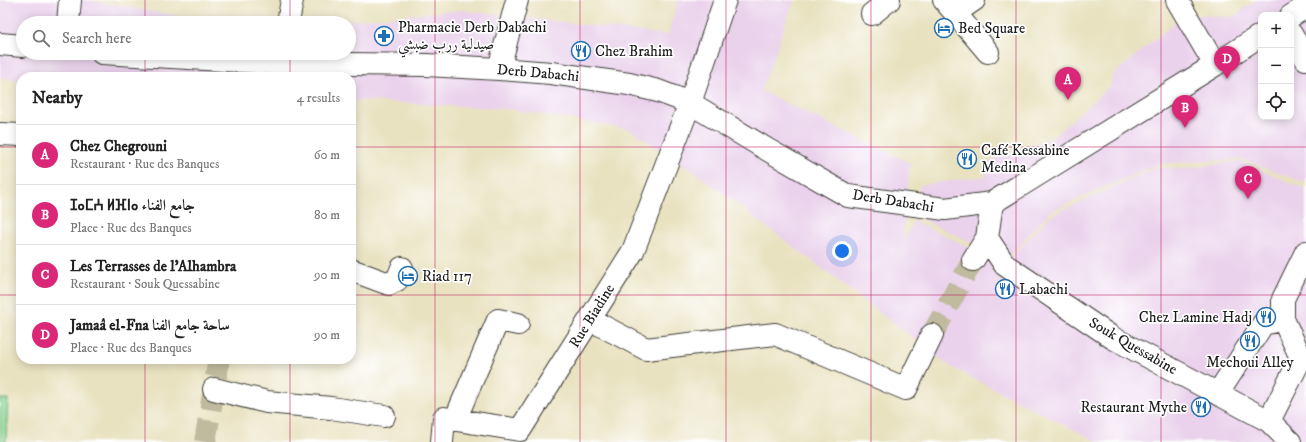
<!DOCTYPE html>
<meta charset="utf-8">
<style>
:root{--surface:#fff;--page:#f6f6f6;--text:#222;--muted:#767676;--line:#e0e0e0;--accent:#db2777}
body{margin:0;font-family:"IM FELL DW Pica",Amiri,"Noto Sans Tifinagh",serif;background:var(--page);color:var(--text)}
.controls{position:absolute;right:12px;top:12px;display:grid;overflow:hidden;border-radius:8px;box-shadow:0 2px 10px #0003}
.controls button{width:36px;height:36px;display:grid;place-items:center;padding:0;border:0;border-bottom:1px solid var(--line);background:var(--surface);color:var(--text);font:20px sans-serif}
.you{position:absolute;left:842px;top:251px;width:14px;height:14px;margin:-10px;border:3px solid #fff;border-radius:50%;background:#1a73e8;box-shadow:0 0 0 6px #1a73e833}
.badge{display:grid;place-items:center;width:26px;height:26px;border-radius:50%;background:var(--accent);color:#fff;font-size:13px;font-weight:700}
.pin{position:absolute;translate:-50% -33px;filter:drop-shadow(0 1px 2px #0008)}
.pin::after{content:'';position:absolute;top:21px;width:14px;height:12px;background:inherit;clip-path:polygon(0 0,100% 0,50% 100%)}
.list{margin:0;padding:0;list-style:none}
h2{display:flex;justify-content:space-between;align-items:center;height:52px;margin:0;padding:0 16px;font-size:17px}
h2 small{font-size:13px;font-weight:400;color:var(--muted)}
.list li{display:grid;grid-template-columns:26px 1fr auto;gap:12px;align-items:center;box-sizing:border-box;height:60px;padding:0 16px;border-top:1px solid var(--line)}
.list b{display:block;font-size:15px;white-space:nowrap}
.list p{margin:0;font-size:13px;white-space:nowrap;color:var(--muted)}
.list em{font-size:13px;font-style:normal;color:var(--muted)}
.icon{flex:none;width:22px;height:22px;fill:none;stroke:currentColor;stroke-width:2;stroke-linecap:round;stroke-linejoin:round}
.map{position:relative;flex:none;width:1306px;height:442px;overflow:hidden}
.search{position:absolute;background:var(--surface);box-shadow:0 2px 10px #0003;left:16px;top:16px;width:340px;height:44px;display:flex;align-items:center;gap:10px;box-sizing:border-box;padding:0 14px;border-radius:22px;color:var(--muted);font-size:15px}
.panel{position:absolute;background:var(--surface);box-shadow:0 2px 10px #0003;left:16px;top:72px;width:340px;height:292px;border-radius:16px}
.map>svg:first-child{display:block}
.built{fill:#ead1ec;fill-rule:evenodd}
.green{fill:#8dd794;stroke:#547a58}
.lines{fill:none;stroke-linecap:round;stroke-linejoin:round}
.minor-tunnel{stroke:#c0ba9f;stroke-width:22;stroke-dasharray:22 11;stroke-linecap:butt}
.minor-casing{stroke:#3b3a35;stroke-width:24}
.minor{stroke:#fff;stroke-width:22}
.grid{fill:none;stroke:#c2185b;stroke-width:1;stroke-opacity:0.55}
.labels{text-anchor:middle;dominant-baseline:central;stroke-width:3.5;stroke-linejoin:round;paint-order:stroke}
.poi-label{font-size:15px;fill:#1c1c1c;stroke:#fff;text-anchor:start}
.street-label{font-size:15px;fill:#1c1c1c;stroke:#fff}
</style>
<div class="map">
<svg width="1306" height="442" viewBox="0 0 1306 442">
<rect width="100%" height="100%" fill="#fff"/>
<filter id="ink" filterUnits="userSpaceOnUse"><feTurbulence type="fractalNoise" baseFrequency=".025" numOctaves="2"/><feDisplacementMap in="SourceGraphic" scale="8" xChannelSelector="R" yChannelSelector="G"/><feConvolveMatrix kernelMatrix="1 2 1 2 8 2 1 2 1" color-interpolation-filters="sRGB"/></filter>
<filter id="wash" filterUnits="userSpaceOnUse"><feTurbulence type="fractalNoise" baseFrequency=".012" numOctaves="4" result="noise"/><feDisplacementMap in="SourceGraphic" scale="16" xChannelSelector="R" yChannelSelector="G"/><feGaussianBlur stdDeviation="0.9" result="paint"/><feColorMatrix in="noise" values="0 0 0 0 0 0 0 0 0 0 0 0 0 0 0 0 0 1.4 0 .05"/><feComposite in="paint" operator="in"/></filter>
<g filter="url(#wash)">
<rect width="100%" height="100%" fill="#e9e2c0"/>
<!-- built -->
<path class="built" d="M0,0H87L218,23H23V53H349V23H326L459,10L668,35L678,0H794L761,91L910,163L902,244L914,221L1005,265L1050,216L1158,167L1183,169L1240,161L1306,189V442H1098L951,367L699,175L629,129L509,109L351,100V77H21V82L0,77Z
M1256,0H1306V183L1241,159L1158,164L1049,212L1007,259L913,215L920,185L986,176L987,162L1052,138L1110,86L1113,75L1185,14L1233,17ZM1261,15H1291V117H1261Z"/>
<!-- green -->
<path class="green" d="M0,399H8L6,442H0Z"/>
</g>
<g filter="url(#ink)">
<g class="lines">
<!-- minor-tunnel -->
<path class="minor-tunnel" d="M932,335L973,260
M205,442L219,359"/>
<!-- minor casing -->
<g class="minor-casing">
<path id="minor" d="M944,0L988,52
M1177,0L1215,65
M955,13L974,0
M872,14L889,0
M1291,16L1306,7
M68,23L70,0
M288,23L292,0
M1291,34L1306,59
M0,44L23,46
M102,53L272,63L426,65L499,69L551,73L629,84L658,91L690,103L768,150L848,196L945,209L992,203L1215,65L1261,35
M499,69L517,0
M0,134L21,135
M987,238L1005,265L1113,338L1269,421L1290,442
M973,260L987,238L992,203
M351,270L389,284L397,280L402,268
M591,320L646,349L775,334L906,389L932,335
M214,389L267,402L331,408L384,416
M1218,393L1263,324L1283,319
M455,420L498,320L518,324
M1269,421L1301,358L1283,319V299L1306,252
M442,442L444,418L520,430L633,251L690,103L725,0"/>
</g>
<!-- minor -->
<use href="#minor" class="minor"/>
</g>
</g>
<!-- grid -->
<path class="grid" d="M145,0V23M290,0V23M435,0V442M580,0V442M726,0V442M871,0V442M1016,0V442M1161,0V442M145,53V77M290,53V77M0,147H21M351,147H1306M0,295H21M351,295H1306M145,359V442M290,359V442"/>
<!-- icons -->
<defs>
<g id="hotel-ring" transform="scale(1)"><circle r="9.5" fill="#fff" stroke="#1f6fb2" stroke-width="1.5"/><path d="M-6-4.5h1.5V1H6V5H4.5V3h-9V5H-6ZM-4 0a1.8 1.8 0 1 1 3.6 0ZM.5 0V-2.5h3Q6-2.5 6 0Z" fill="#1f6fb2"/></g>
<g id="pharmacy-ring" transform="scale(1)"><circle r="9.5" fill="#fff" stroke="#1f6fb2" stroke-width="1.5"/><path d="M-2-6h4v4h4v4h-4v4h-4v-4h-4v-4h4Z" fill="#1f6fb2"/></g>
<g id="restaurant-ring" transform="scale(1)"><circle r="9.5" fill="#fff" stroke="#1f6fb2" stroke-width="1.5"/><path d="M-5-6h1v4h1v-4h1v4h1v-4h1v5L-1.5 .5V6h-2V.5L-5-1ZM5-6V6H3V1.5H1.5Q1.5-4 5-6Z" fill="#1f6fb2"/></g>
</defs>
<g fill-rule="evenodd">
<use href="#hotel-ring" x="944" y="28"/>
<use href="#pharmacy-ring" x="384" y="36"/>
<use href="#restaurant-ring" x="581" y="51"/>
<use href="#restaurant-ring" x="967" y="159"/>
<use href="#hotel-ring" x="408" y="276"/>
<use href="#restaurant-ring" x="1005" y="289"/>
<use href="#restaurant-ring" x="1266" y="317"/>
<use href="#restaurant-ring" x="1250" y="341"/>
<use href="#restaurant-ring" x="1201" y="407"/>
</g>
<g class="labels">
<!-- poi labels -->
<g class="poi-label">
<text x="398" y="27">Pharmacie Derb Dabachi<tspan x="398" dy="17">صيدلية ررب ضبشي</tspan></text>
<text x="958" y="28">Bed Square</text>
<text x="595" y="51">Chez Brahim</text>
<text x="981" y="150">Café Kessabine<tspan x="981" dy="17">Medina</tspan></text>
<text x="422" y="276">Riad 117</text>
<text x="1019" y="289">Labachi</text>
<text x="1252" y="317" text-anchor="end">Chez Lamine Hadj</text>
<text x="1250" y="362" text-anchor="middle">Mechoui Alley</text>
<text x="1187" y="407" text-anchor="end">Restaurant Mythe</text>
</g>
<!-- street labels -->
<g class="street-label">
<text transform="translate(538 73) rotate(5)">Derb Dabachi</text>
<text transform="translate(893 201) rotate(9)">Derb Dabachi</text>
<text transform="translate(592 316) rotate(-58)">Rue Biadine</text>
<text transform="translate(1133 346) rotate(30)">Souk Quessabine</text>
</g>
</g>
</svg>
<div class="controls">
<button>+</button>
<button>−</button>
<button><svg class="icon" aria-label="locate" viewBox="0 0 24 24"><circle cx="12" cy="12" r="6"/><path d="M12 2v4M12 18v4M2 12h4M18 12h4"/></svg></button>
</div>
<div class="you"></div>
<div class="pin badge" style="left:1068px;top:100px">A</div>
<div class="pin badge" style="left:1185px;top:128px">B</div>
<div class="pin badge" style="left:1248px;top:199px">C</div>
<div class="pin badge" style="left:1227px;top:79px">D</div>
<div class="search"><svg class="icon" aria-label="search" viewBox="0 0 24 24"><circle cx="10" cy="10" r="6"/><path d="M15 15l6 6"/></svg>Search here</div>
<section class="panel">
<h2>Nearby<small>4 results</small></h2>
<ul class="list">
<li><span class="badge">A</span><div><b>Chez Chegrouni</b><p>Restaurant · Rue des Banques</p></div><em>60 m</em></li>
<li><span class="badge">B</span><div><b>ⵊⴰⵎⵄ ⵍⴼⵏⴰ جامع الفناء</b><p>Place · Rue des Banques</p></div><em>80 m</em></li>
<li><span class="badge">C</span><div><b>Les Terrasses de l'Alhambra</b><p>Restaurant · Souk Quessabine</p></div><em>90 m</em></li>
<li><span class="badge">D</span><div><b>Jamaâ el-Fna ساحة جامع الفنا</b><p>Place · Rue des Banques</p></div><em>90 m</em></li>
</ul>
</section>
</div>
